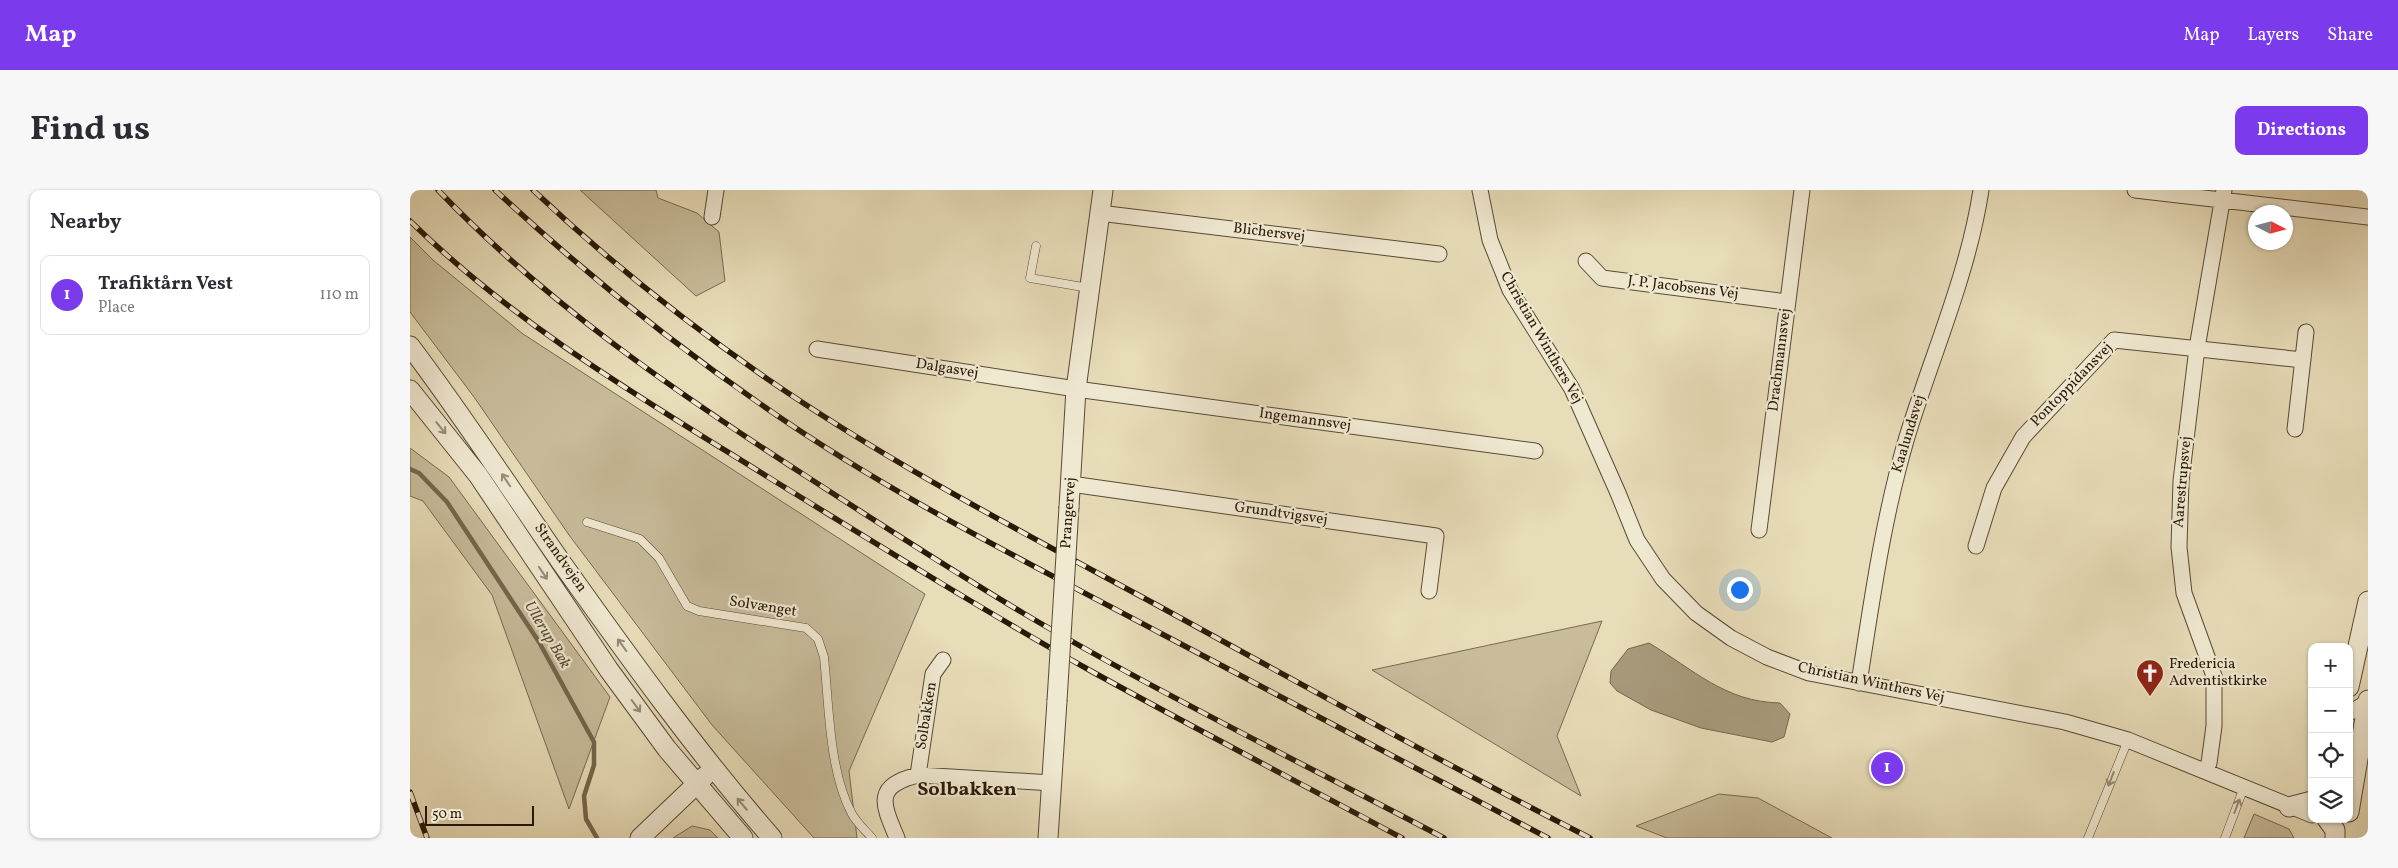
<!DOCTYPE html>
<meta charset="utf-8">
<style>
:root{--surface:#fff;--page:#f7f7f7;--text:#2b2b33;--muted:#7c7c81;--line:#e1e1e2;--accent:#7c3aed}
body{margin:0;font-family:Vollkorn,serif;background:var(--page);color:var(--text)}
.controls{position:absolute;right:15px;bottom:15px;display:grid;overflow:hidden;border-radius:10px;box-shadow:0 1px 4px #0004}
.controls button{width:45px;height:45px;display:grid;place-items:center;padding:0;border:0;border-bottom:1px solid var(--line);background:var(--surface);color:var(--text);font:25px sans-serif}
.compass{position:absolute;left:1838px;top:15px;width:45px;height:45px;border-radius:50%;background:var(--surface);box-shadow:0 1px 4px #0004;rotate:96deg}
.scale{position:absolute;left:15px;bottom:12px;width:109px;box-sizing:border-box;padding-left:5px;border:2px solid #291907;border-top:0;font-size:14px;line-height:18px;white-space:nowrap;color:#291907;-webkit-text-stroke:4px #f0e9d2;paint-order:stroke}
.you{position:absolute;left:1329px;top:399px;width:18px;height:18px;margin:-12px;border:4px solid #fff;border-radius:50%;background:#1a73e8;box-shadow:0 0 0 8px #1a73e833}
.badge{display:grid;place-items:center;width:32px;height:32px;border-radius:50%;background:var(--accent);color:#fff;font-size:16px;font-weight:700}
.pin{position:absolute;translate:-50% -50%;border:2px solid #fff;box-shadow:0 1px 5px #0006}
.list{margin:0;padding:0;list-style:none}
h2{display:flex;justify-content:space-between;align-items:center;height:65px;margin:0;padding:0 20px;font-size:21px}
h2 small{font-size:16px;font-weight:400;color:var(--muted)}
.list li{display:grid;grid-template-columns:32px 1fr auto;gap:15px;align-items:center;box-sizing:border-box;height:80px;margin:0 10px 10px;padding:0 10px;border:1px solid var(--line);border-radius:10px}
.list b{display:block;font-size:19px;white-space:nowrap}
.list p{margin:0;font-size:16px;white-space:nowrap;color:var(--muted)}
.list em{font-size:16px;font-style:normal;color:var(--muted)}
.icon{flex:none;width:28px;height:28px;fill:none;stroke:currentColor;stroke-width:2;stroke-linecap:round;stroke-linejoin:round}
.map{position:relative;flex:none;width:1958px;height:648px;overflow:hidden;border-radius:10px}
header{display:flex;align-items:center;gap:30px;box-sizing:border-box;height:70px;padding:0 25px;background:var(--accent);color:#fff}
header strong{font-size:24px}
nav{display:flex;gap:28px;margin-inline-start:auto;font-size:18px}
.intro{display:flex;align-items:center;justify-content:space-between;box-sizing:border-box;height:120px;padding:0 30px}
h1{margin:0;font-size:35px}
.button{padding:12px 22px;border-radius:10px;background:var(--accent);color:#fff;font-size:18px;font-weight:700}
main{display:flex;gap:30px;padding:0 30px}
aside{flex:1;background:var(--surface);border-radius:10px;box-shadow:0 1px 4px #0004}
.map>svg:first-child{display:block}
.green{fill:#c8bc9b;stroke:#786a51}
.water{fill:#a79a7c;stroke:#75664d}
.lines{fill:none;stroke-linecap:round;stroke-linejoin:round}
.stream{stroke:#75664d;stroke-width:4.5}
.service-casing{stroke:#594a34;stroke-width:9}
.minor-casing{stroke:#594a34;stroke-width:17}
.tertiary-casing{stroke:#594a34;stroke-width:21}
.service{stroke:#f0e9d2;stroke-width:8}
.minor{stroke:#f0e9d2;stroke-width:15}
.tertiary{stroke:#f0e9d2;stroke-width:19}
.rail-casing{stroke:#291907;stroke-width:5.5}
.rail{stroke:#f0e9d2;stroke-width:4;stroke-dasharray:11;stroke-linecap:butt}
.tertiary-bridge-casing{stroke:#594a34;stroke-width:21;stroke-linecap:butt}
.tertiary-bridge{stroke:#f0e9d2;stroke-width:19}
.oneway{stroke:#968b77}
.labels{text-anchor:middle;dominant-baseline:central;stroke-width:4.5;stroke-linejoin:round;paint-order:stroke}
.street-label{font-size:15px;fill:#291907;stroke:#f0e9d2}
.poi-label{font-size:15px;fill:#291907;stroke:#f0e9d2;text-anchor:start}
.water-label{font-size:16px;font-style:italic;fill:#5b4d36;stroke:#f0e9d2}
.district-label{font-size:20px;font-weight:bold;fill:#291907;stroke:#f0e9d2}
</style>
<header>
<strong>Map</strong>
<nav><a>Map</a><a>Layers</a><a>Share</a></nav>
</header>
<div class="intro"><h1>Find us</h1><a class="button">Directions</a></div>
<main>
<aside>
<h2>Nearby<small></small></h2>
<ul class="list">
<li><span class="badge">1</span><div><b>Trafiktårn Vest</b><p>Place</p></div><em>110 m</em></li>
</ul>
</aside>
<div class="map">
<svg width="1958" height="648" viewBox="0 0 1958 648">
<rect width="100%" height="100%" fill="#e8ddb9"/>
<filter id="stains"><feTurbulence type="fractalNoise" baseFrequency=".004" numOctaves="4"/><feColorMatrix values="0 0 0 0 .2 0 0 0 0 .09 0 0 0 0 .02 0 0 0 .5 -.17"/></filter>
<radialGradient id="worn" r=".72"><stop offset=".6" stop-color="#630" stop-opacity="0"/><stop offset="1" stop-color="#630" stop-opacity=".3"/></radialGradient>
<!-- green -->
<path class="green" d="M170,0H246L248,8L287,23L309,42L315,91L286,106Z
M0,47L23,70L113,144L515,404L439,581L447,648H404L302,535L159,345L64,207L0,122Z
M0,258L39,287L200,507L159,619L82,405L13,311L0,306Z
M1192,431L1147,546L1171,606L962,480Z
M1309,604L1348,608L1422,648H1257L1226,636Z
M1844,624L1879,639L1884,648H1834Z
M282,636L300,640L308,648H263Z"/>
<!-- water -->
<path class="water" d="M1239,453C1283,479 1315,512 1370,513L1380,524L1374,547L1362,552L1291,538L1241,520L1207,501L1200,493L1201,481L1218,459Z"/>
<g class="lines">
<!-- stream -->
<path class="stream" d="M0,279L9,283L37,312L129,452L184,552V575L174,606L176,629L187,648"/>
<!-- service casing -->
<g class="service-casing">
<path id="service" d="M626,56L620,88L679,98
M177,332L230,349L249,368L277,416L289,421L396,438L408,449L414,467C419,515 419,582 442,624C447,633 455,640 462,648
M1678,648L1718,550
M1815,648L1834,597"/>
</g>
<!-- minor casing -->
<g class="minor-casing">
<path id="minor" d="M1070,0L1080,50L1100,100L1162,199L1208,303L1227,350L1253,389L1286,423L1321,448L1357,467L1399,483L1655,532L1718,550L1902,625
M1725,0L1958,27
M689,23L1029,64
M302,27L306,0
M1176,71L1192,88L1377,112
M407,159L666,199L1125,261
M1885,239L1896,142
M661,294L1026,346L1019,401
M1349,340L1392,0
M1566,356L1584,298L1613,247L1704,150L1893,170
M1449,493C1462,410 1473,328 1497,247C1522,165 1558,85 1571,0
M1939,523L1951,516L1958,515
M1795,580L1799,573L1804,536V486L1774,403L1769,357L1771,291L1787,158L1814,0
M508,585L523,484L533,470
M487,648C472,613 464,596 508,585L642,593"/>
</g>
<!-- tertiary casing -->
<g class="tertiary-casing">
<path id="tertiary" d="M0,156C53,226 101,300 151,372C218,466 286,561 362,648
M0,200L68,285L199,480L257,559L333,648
M659,317L666,199L693,0
M1939,497L1958,411
M1879,617L1902,611
M1939,622L1958,510
M1917,629L1925,640V648
M230,648L295,586
M638,648L647,511"/>
</g>
<!-- service -->
<use href="#service" class="service"/>
<!-- minor -->
<use href="#minor" class="minor"/>
<!-- tertiary -->
<use href="#tertiary" class="tertiary"/>
<!-- rail casing -->
<g class="rail-casing">
<path id="rail" d="M28,0C137,114 267,203 399,288C470,334 541,380 613,423C750,504 894,574 1034,648
M85,0C172,81 264,155 362,222C485,307 621,374 752,444C881,512 1009,580 1138,648
M123,0C196,69 274,131 356,188C479,273 614,343 745,414C889,493 1033,573 1180,648
M0,31C106,135 233,209 358,287C465,353 571,419 681,481C784,538 888,592 992,648
M0,602L17,648"/>
</g>
<!-- rail -->
<use href="#rail" class="rail"/>
<!-- tertiary-bridge casing -->
<g class="tertiary-bridge-casing">
<path id="tertiary-bridge" d="M647,511L659,317"/>
</g>
<!-- tertiary-bridge -->
<use href="#tertiary-bridge" class="tertiary-bridge"/>
</g>
<!-- one-way arrows -->
<defs><path id="oneway-shaft" d="M-6 0H5M1.5-3L5.5 0L1.5 3" fill="none" stroke-width="1.6" stroke-linecap="round" stroke-linejoin="round" transform="scale(1.25)"/></defs>
<g class="oneway">
<use href="#oneway-shaft" transform="translate(31 238) rotate(51)"/>
<use href="#oneway-shaft" transform="translate(96 290) rotate(-124)"/>
<use href="#oneway-shaft" transform="translate(133 383) rotate(56)"/>
<use href="#oneway-shaft" transform="translate(212 455) rotate(-126)"/>
<use href="#oneway-shaft" transform="translate(226 516) rotate(54)"/>
<use href="#oneway-shaft" transform="translate(1701 589) rotate(112)"/>
<use href="#oneway-shaft" transform="translate(332 614) rotate(-130)"/>
<use href="#oneway-shaft" transform="translate(1827 616) rotate(-69)"/>
</g>
<!-- icons -->
<defs>
<g id="church-pin" transform="scale(1.4375)"><path d="M0 17L-7.5 6A9.5 9.5 0 1 1 7.5 6Z" fill="#8f2418" stroke="#f0e9d2"/><path d="M-1.2-6h2.4v3.5h3.3v2.4h-3.3V6h-2.4V-.1h-3.3v-2.4h3.3Z" fill="#fff"/></g>
</defs>
<g fill-rule="evenodd">
<use href="#church-pin" x="1740" y="483"/>
</g>
<g class="labels">
<!-- street labels -->
<g class="street-label">
<text transform="translate(859 43) rotate(7)">Blichersvej</text>
<text transform="translate(1273 98) rotate(7)">J. P. Jacobsens Vej</text>
<text transform="translate(1131 148) rotate(60)">Christian Winthers Vej</text>
<text transform="translate(1370 170) rotate(-83)">Drachmannsvej</text>
<text transform="translate(537 179) rotate(9)">Dalgasvej</text>
<text transform="translate(1662 195) rotate(-46)">Pontoppidansvej</text>
<text transform="translate(895 230) rotate(8)">Ingemannsvej</text>
<text transform="translate(1499 244) rotate(-73)">Kaalundsvej</text>
<text transform="translate(1773 292) rotate(-85)">Aarestrupsvej</text>
<text transform="translate(659 323) rotate(-86)">Prangervej</text>
<text transform="translate(871 324) rotate(8)">Grundtvigsvej</text>
<text transform="translate(150 368) rotate(55)">Strandvejen</text>
<text transform="translate(353 417) rotate(9)">Solvænget</text>
<text transform="translate(1461 493) rotate(12)">Christian Winthers Vej</text>
<text transform="translate(517 526) rotate(-81)">Solbakken</text>
</g>
<!-- poi labels -->
<g class="poi-label">
<text x="1759" y="474">Fredericia<tspan x="1759" dy="17">Adventistkirke</tspan></text>
</g>
<!-- water labels -->
<g class="water-label">
<text transform="translate(137 445) rotate(59)">Ullerup Bæk</text>
</g>
<!-- district labels -->
<g class="district-label">
<text x="557" y="600">Solbakken</text>
</g>
</g>
<rect width="100%" height="100%" filter="url(#stains)"/>
<rect width="100%" height="100%" fill="url(#worn)"/>
</svg>
<div class="controls">
<button>+</button>
<button>−</button>
<button><svg class="icon" aria-label="locate" viewBox="0 0 24 24"><circle cx="12" cy="12" r="6"/><path d="M12 2v4M12 18v4M2 12h4M18 12h4"/></svg></button>
<button><svg class="icon" aria-label="layers" viewBox="0 0 24 24"><path d="M12 4l9 5-9 5-9-5zM3 14l9 5 9-5"/></svg></button>
</div>
<svg class="compass" viewBox="-18 -18 36 36"><path d="M0-13l5 13h-10z" fill="#e53935"/><path d="M0 13l5-13h-10z" fill="#7c7c81"/></svg>
<div class="scale">50 m</div>
<div class="you"></div>
<div class="pin badge" style="left:1477px;top:578px">1</div>
</div>
</main>
